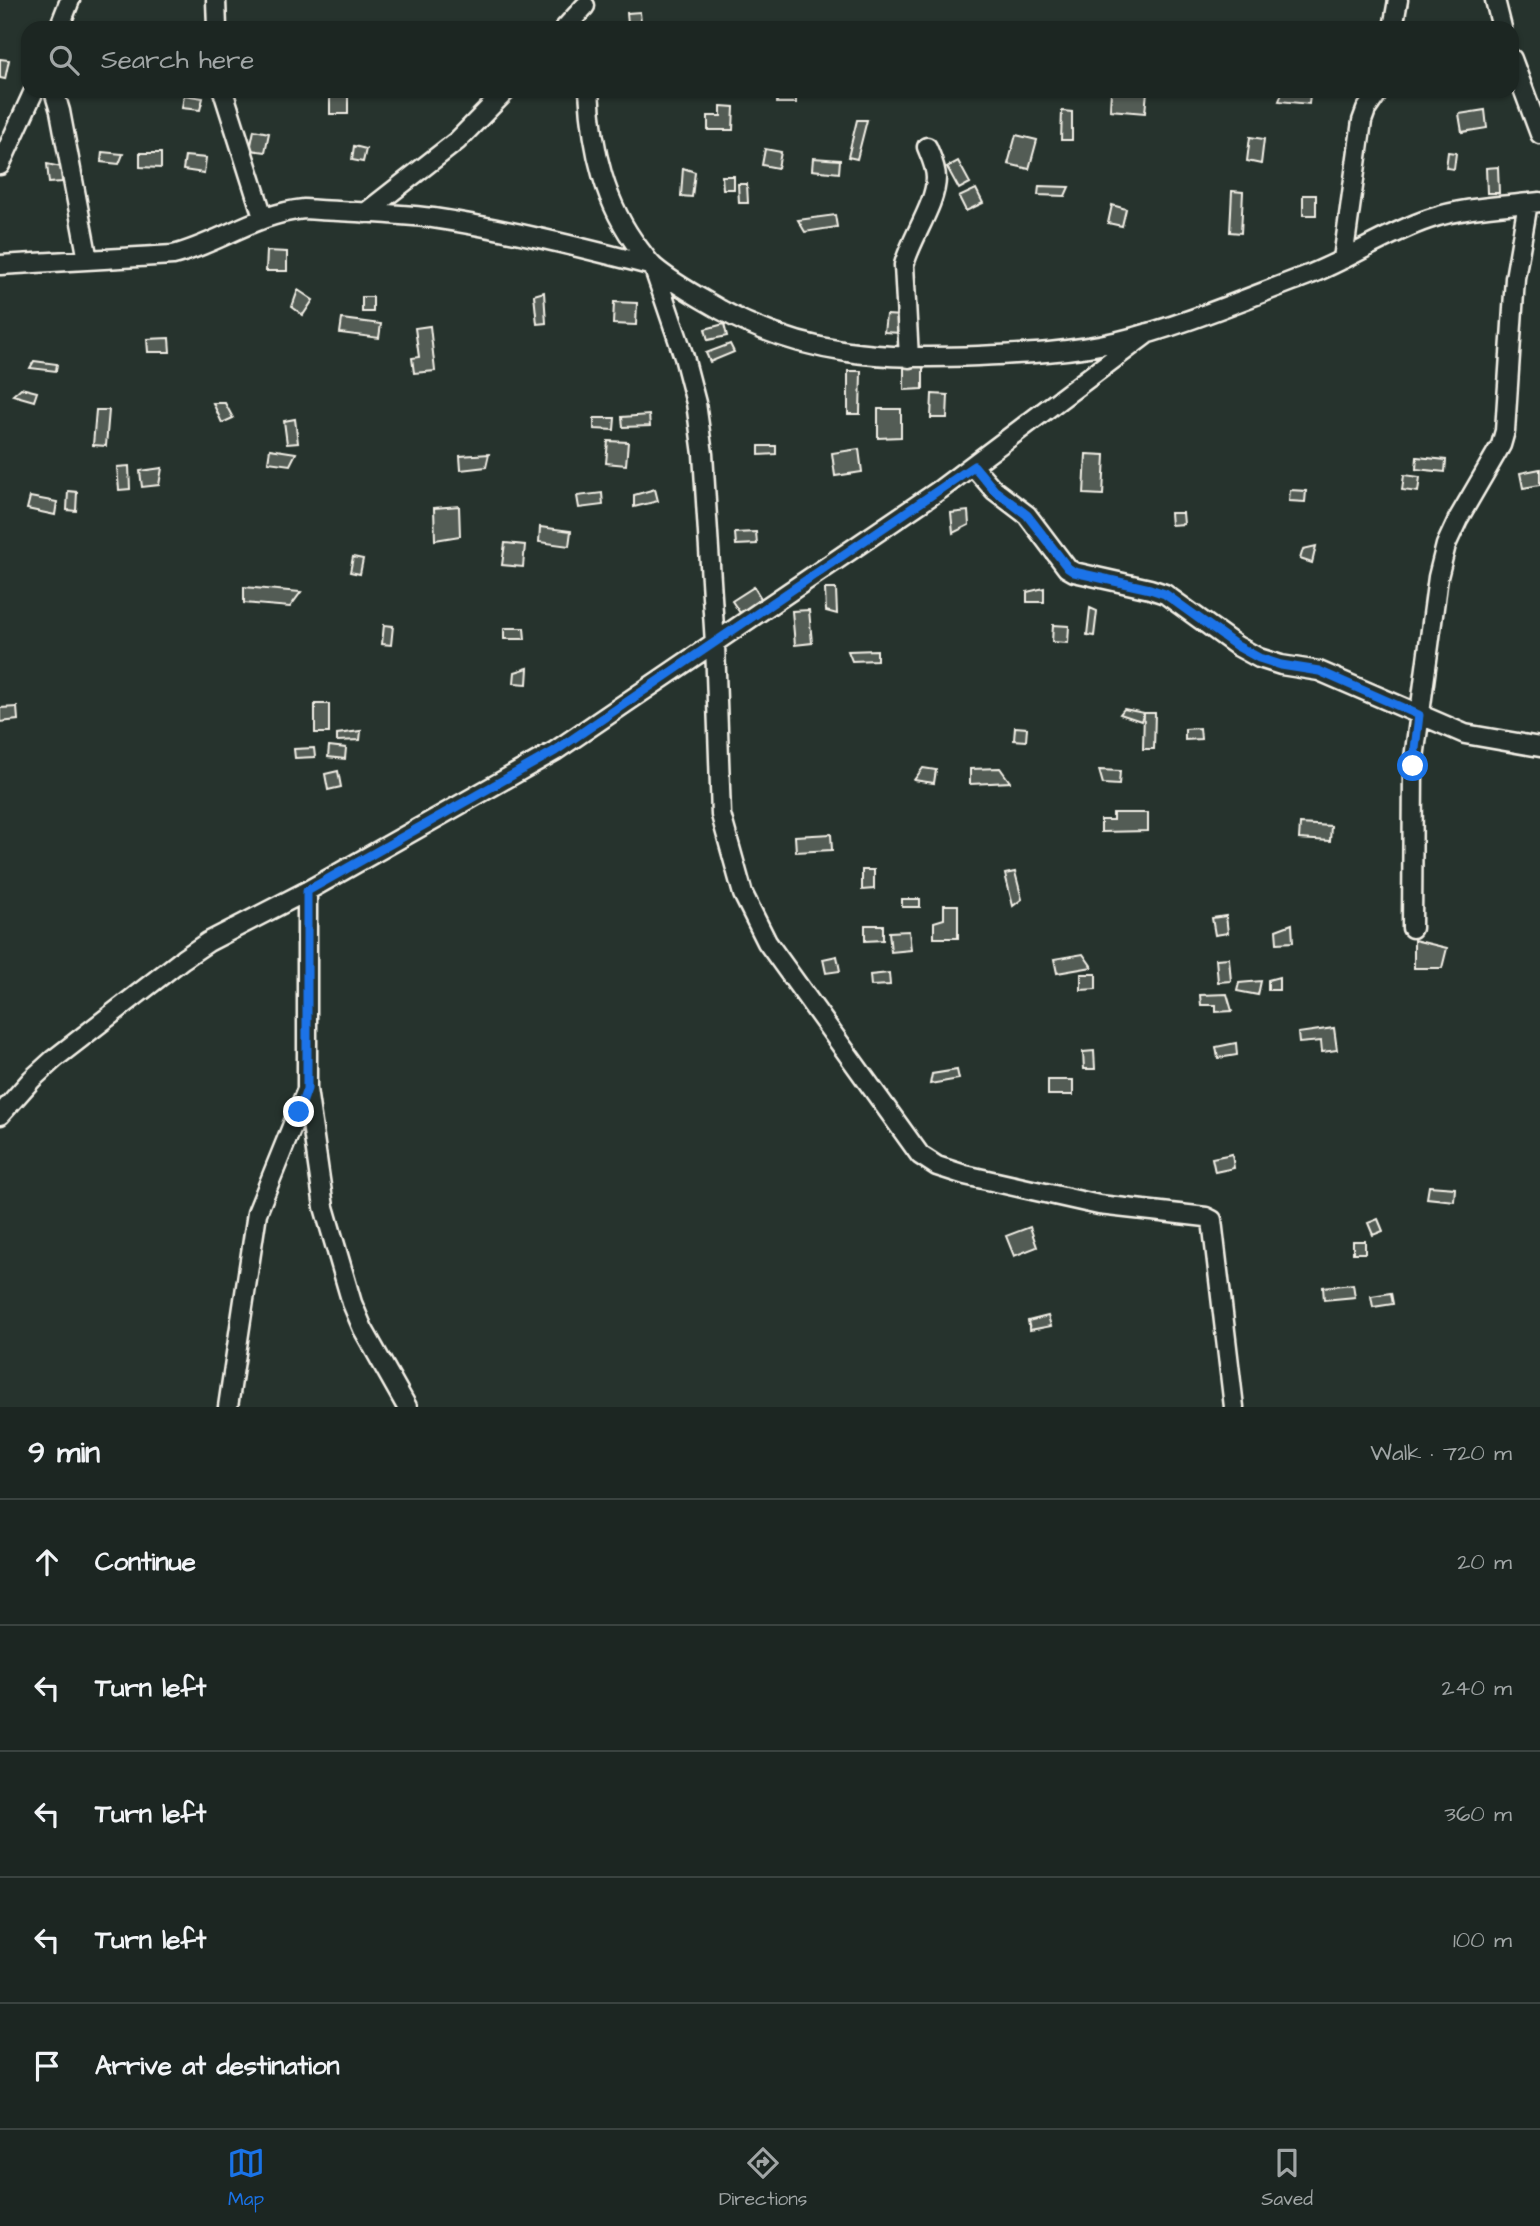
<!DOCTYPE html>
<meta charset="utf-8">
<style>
:root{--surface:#1c2622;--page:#29322f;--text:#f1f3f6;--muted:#a0a5a5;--line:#3a4340;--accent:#1a73e8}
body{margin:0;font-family:"Architects Daughter",sans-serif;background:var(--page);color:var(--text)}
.stop{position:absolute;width:21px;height:21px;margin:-16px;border:5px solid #1a73e8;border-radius:50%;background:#fff}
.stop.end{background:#1a73e8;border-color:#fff;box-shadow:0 2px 7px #0008}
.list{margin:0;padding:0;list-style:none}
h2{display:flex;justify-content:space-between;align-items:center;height:91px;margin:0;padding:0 28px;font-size:30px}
h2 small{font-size:23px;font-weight:400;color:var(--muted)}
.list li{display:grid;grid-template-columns:46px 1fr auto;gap:21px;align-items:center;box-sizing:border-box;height:126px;padding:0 28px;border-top:2px solid var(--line)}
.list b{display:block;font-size:26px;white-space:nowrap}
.list em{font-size:23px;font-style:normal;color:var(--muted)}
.icon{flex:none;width:38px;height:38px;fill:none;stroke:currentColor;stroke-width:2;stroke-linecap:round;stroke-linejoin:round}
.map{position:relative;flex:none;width:1540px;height:1407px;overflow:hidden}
.search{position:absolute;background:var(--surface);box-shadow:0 2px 5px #0004;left:21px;right:21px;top:21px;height:77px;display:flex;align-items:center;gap:18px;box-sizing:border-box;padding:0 24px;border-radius:21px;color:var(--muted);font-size:26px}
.sheet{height:721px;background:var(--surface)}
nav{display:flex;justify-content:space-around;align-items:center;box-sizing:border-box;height:98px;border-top:2px solid var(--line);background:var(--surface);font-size:19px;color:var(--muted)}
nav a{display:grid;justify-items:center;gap:4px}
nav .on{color:var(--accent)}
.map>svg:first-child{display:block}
.building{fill:#525c55;stroke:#f4f1e8;stroke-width:2}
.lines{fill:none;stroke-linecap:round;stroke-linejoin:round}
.minor-casing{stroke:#f4f1e8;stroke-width:23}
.minor{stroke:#26332d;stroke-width:18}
.route{stroke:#1a73e8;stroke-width:9}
</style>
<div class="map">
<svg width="1540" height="1407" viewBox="0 0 1540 1407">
<rect width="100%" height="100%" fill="#26332d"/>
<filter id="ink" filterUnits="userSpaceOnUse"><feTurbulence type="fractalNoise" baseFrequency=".0143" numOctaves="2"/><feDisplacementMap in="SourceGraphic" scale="14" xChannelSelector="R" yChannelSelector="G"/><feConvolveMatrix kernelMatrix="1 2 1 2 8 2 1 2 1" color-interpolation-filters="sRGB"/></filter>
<g filter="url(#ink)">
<!-- building -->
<path class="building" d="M640,12L641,23L628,24L627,13Z
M0,59L9,60L5,79L0,78Z
M330,91H348V114H330Z
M796,91V103H777V92Z
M1111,91H1147L1145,113L1110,110Z
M1283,91L1310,94L1309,104L1279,101Z
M184,95L203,98L200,110L182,108Z
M721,106L734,107L733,130H708V116H721Z
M1485,110L1487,128L1462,132L1459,114Z
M1062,111L1072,112V140H1061Z
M857,120H867L857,159L848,157Z
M254,130L269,133L265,152L250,150Z
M1016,135L1037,140L1029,169L1008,164Z
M1250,137L1264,139L1261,164L1247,161Z
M354,146L366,149L363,162L352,160Z
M765,149L781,152L778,168L762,165Z
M102,152L123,154L119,164L101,162Z
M1448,152L1456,153L1454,169L1446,168Z
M140,153H161V168L140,167Z
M185,156L206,158L204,173L183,170Z
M813,158L840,160L839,173L812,170Z
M958,161L970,183L959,189L947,167Z
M47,164L61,167L62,182L49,183Z
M1498,167L1499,193H1487L1486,168Z
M683,168L695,172L692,197L681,196Z
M722,176H734V189H723Z
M738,184H747L748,203H739Z
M1039,186L1069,187L1065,196L1038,195Z
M976,189L983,203L966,211L959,197Z
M1232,191L1243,192L1241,233L1230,232Z
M1303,195H1316V215H1303Z
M1112,205L1126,209L1122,226L1108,223Z
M835,215L837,227L805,232L798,220Z
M267,251L287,252V271H266Z
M298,290L313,300L303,315L292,307Z
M544,292L546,323L537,324L534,295Z
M362,297H373V312H362Z
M614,302L637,303L636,325L613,324Z
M886,315L902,316L901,333L884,332Z
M342,319L381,324L379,338L340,333Z
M724,324L727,336L708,340L705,329Z
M430,326L435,371L414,373L412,358L419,357L415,328Z
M169,338L170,352H148L147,339Z
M730,344L734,352L710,362L706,353Z
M34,361L57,364L56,371L30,368Z
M904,367H923V389L904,390Z
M848,371H861L860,414H848Z
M21,388L37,392L34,401L13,395Z
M932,394L948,395L947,418H931Z
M213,403H225L233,418L222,423Z
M878,409H901V437L878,438Z
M96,410H109L106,446L93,445Z
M649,415L650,426L623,427L622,417Z
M594,418H615L614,430L594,429Z
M295,419L298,443L287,444L284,421Z
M608,441L628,442L626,465L606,463Z
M759,446H776V454L759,455Z
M270,449L296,453L290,465L268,462Z
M859,449L862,472L835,476L832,453Z
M489,454L486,467L461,470L460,456Z
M1086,454L1105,455L1103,495L1084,494Z
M1417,457L1446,460L1445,472L1416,469Z
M129,466L130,489L119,490L117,467Z
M162,468L159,485L142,487L140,471Z
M1540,469V485L1523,488L1520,473Z
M1404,475L1420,477L1418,492L1402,490Z
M655,489L658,501L634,507V495Z
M1290,490L1306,491L1305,502L1289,501Z
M68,491L77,492L76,511L67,510Z
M602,493L603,505L579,508L577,496Z
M30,497L57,502L55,515L27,509Z
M459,506L460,536L435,540L434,508Z
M968,511L969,525L953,533L951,513Z
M1170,513H1183L1184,524L1171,525Z
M540,527L571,531L569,546L539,542Z
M756,532L757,544L736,545L735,533Z
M505,543L525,545L523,567L502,565Z
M1316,546L1312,563L1300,559L1303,549Z
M353,557L363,559L360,574L350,572Z
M244,587L301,592L290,607L244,603Z
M754,587L762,600L740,613L732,601Z
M1044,588V602H1027V592Z
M825,589H836L837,614L826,611Z
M1090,608L1097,611L1094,636L1087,635Z
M809,610L812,643L795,645L792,611Z
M384,625L393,626L391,645L382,644Z
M1053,625L1069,626L1068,643L1052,642Z
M504,628H524L525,639H504Z
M877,650V660L852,661L848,651Z
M528,668L527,684L514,683L515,672Z
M315,704H329V733H315Z
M17,707L18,720L0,722V708Z
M1124,709L1144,713L1141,721L1120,714Z
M1144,713H1155L1154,749H1143Z
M1015,727L1027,728L1026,741L1014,740Z
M1200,728L1201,739L1185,740V729Z
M361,731L360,740L337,741V734Z
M329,746L346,748L345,759L328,757Z
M314,748L315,757L295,758L294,749Z
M923,768L936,770L934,783L914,780Z
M1000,768L1010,782L970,784V769Z
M1099,770L1120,771L1119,785L1103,784Z
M338,771L341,787L328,790L325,774Z
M1113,813H1148V831L1101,832V820H1113Z
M1300,824L1331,826L1330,841L1299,839Z
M831,834L832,850L796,852L795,836Z
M862,870H874V889L862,890Z
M1015,872L1022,899L1013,906L1005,874Z
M902,899H920V907H902Z
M944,905H958V938H934V922L944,919Z
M1226,916L1228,933L1215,935L1212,918Z
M1292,924L1293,942L1277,943L1276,930Z
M865,925H883V940L865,941Z
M909,931L911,950L891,952L889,932Z
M1414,940L1447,948L1442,968H1414Z
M1083,954L1092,967L1057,973L1054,959Z
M837,956L840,971L826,973L823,959Z
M1229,958L1231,981L1218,982L1216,959Z
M889,973L890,985L871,986L870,975Z
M1081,974H1096V989L1081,990Z
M1279,977V990H1268V980Z
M1261,981L1258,995L1237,991L1239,983Z
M1227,994L1232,1011L1216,1012V1005H1201L1200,995Z
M1334,1028L1337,1050L1322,1052L1321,1041L1299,1043L1298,1033Z
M1236,1043L1237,1055L1218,1058L1216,1047Z
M1094,1051L1095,1069H1084L1083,1052Z
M957,1070L959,1079L930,1084L932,1074Z
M1048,1080H1073V1095H1048Z
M1232,1154L1234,1168L1215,1172L1212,1158Z
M1429,1186L1455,1188L1454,1201L1427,1198Z
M1378,1219L1383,1231L1373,1235L1368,1223Z
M1030,1227L1037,1247L1014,1256L1006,1236Z
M1353,1241H1365V1253H1353Z
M1353,1284L1355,1297L1324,1300L1323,1287Z
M1391,1293L1393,1304L1373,1307L1371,1296Z
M1048,1316L1051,1326L1030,1330L1028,1321Z"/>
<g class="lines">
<!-- minor casing -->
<g class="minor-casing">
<path id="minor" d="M216,0L217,28
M1495,0L1502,28
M59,28L70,0
M565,28L585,6
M1393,28L1398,0
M1512,59L1540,134
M54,91L60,111L88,260
M223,91L263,217
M589,91C592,148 604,204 640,250C644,255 649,263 654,267C674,284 699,297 721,310C808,357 882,359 978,356C1026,354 1072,352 1119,341C1182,326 1249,297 1311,274C1351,258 1387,233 1429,219C1464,207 1503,206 1540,202
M0,165L34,91
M365,213L457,141L506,91
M1343,259L1362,121L1366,110L1379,91
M0,265L173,255C220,243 255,214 304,209C347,212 391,213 433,218C507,229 580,247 653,266
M653,266L684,357L696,403L703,454L715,644L721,815L743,894L767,942L920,1155L937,1166L965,1175L1099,1205L1206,1217L1212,1220L1234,1407
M909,358L904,265C911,238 936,204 936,178C936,167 931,157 927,147
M973,466L994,490L1027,515L1067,568L1074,572L1150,589L1165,594L1237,646L1259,658L1281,665L1319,671L1465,734L1540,747
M307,891V1089L324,1207L352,1303L363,1329L407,1407
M1412,928L1413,766L1438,577L1446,545L1458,519L1501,445L1505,431L1515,278L1528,203
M0,1115L32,1079L54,1059L183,959L208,942L307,891L555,751L941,489L1148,333
M228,1407L257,1213L306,1092"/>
</g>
<!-- minor -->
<use href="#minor" class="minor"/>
</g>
</g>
<g class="lines" filter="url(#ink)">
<!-- route -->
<path class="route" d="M299,1112L307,1089V891L555,751L974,466L994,490L1027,515L1068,568L1074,572L1150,589L1165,594L1237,646L1259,658L1281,665L1319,671L1419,715L1413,766"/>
</g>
</svg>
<div class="stop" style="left:1413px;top:766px"></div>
<div class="stop end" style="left:299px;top:1112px"></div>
<div class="search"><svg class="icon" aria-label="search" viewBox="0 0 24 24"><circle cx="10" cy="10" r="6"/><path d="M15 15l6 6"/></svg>Search here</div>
</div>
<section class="sheet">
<h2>9 min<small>Walk · 720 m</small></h2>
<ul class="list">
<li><svg class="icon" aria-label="ahead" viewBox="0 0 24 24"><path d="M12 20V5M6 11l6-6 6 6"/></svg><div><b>Continue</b></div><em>20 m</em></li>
<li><svg class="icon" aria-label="left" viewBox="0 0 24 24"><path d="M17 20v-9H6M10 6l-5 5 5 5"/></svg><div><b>Turn left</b></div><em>240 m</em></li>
<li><svg class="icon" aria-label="left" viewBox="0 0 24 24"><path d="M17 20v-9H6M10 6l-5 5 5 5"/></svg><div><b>Turn left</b></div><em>360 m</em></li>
<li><svg class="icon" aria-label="left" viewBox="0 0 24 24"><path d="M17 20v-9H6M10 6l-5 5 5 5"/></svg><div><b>Turn left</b></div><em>100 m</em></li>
<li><svg class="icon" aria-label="arrive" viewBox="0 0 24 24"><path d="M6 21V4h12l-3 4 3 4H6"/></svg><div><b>Arrive at destination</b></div></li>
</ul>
</section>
<nav>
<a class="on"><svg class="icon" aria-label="map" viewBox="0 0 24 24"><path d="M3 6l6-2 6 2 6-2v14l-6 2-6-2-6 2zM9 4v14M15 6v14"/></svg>Map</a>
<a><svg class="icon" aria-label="directions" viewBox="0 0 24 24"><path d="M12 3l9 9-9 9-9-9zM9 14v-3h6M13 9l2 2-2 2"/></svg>Directions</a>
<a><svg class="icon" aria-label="saved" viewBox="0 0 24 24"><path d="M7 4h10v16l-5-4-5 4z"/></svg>Saved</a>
</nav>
